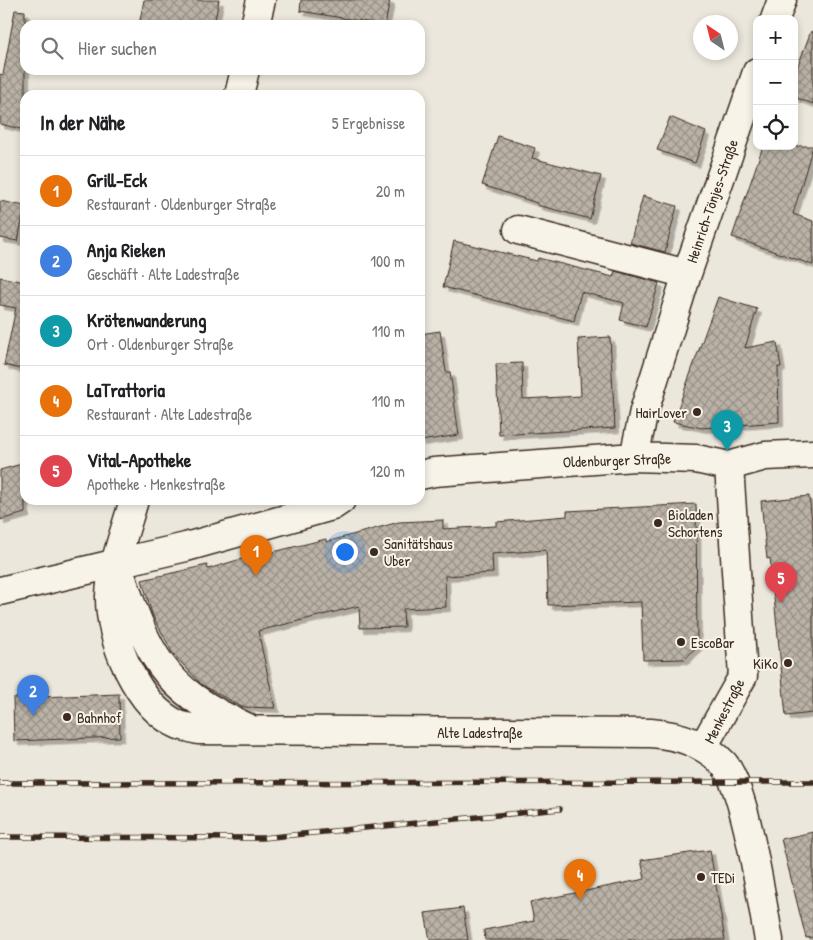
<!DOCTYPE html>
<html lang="de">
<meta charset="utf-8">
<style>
:root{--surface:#fff;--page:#f2f2f2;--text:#202124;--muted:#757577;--line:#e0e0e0;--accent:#3b2a1e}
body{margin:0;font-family:"Patrick Hand",sans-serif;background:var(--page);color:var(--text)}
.controls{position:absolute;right:15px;top:15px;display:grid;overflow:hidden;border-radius:10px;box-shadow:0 2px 8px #0003}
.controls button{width:45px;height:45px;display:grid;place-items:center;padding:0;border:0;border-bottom:1px solid var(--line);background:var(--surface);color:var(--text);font:25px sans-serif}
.compass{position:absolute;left:693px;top:15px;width:45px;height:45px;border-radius:50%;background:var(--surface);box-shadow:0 2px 8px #0003;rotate:325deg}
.you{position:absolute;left:344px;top:551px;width:18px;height:18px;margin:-12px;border:4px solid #fff;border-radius:50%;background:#1a73e8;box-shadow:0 0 0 8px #1a73e833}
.badge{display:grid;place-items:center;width:32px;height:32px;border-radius:50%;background:var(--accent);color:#fff;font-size:16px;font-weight:700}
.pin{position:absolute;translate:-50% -41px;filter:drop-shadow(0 1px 2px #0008)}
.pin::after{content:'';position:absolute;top:26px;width:18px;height:15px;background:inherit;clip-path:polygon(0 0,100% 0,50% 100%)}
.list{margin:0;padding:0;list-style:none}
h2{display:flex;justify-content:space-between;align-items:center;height:65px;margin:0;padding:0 20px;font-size:21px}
h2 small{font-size:16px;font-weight:400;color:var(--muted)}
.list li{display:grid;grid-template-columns:32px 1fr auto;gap:15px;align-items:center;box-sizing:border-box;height:70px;padding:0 20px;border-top:1px solid var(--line)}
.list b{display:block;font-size:19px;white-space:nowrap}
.list p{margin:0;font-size:16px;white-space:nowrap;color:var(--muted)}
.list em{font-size:16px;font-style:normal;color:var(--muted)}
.icon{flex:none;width:28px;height:28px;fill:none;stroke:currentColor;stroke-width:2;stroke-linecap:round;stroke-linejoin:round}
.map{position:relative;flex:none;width:813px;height:940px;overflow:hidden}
.search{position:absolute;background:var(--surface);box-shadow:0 2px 8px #0003;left:20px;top:20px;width:405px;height:55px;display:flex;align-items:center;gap:12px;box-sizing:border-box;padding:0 18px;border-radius:15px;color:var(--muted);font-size:19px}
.panel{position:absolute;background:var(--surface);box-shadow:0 2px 8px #0003;left:20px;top:90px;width:405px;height:415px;border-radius:15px}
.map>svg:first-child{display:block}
.grass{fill:url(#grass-tufts);stroke:#84796d}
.building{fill:url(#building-cross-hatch);stroke:#3b2a1e;filter:url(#shadow)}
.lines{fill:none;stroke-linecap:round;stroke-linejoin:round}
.minor-casing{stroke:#3b2a1e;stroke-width:31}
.tertiary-casing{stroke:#3b2a1e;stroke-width:31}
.minor{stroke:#f7f3e8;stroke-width:28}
.tertiary{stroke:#f7f3e8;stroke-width:28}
.rail-casing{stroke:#3b2a1e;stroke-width:5.5}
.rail{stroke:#f7f3e8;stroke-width:4;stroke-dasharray:11;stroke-linecap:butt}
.poi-dot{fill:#3b2a1e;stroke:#f7f3e8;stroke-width:2}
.labels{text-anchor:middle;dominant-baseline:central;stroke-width:4;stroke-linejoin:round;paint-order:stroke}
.street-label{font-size:15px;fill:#3b2a1e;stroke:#f7f3e8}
.poi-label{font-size:15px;fill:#3b2a1e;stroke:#f7f3e8;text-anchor:start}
</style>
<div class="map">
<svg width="813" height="940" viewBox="0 0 813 940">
<defs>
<pattern id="grass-tufts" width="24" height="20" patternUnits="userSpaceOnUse" patternTransform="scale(1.25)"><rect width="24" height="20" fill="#cec8bc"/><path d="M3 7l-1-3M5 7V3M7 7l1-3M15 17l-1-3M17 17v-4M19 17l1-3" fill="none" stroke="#b2aca1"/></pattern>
<pattern id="building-cross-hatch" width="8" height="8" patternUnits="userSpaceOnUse" patternTransform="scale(1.25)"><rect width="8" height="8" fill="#bab2a7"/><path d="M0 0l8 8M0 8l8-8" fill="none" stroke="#989187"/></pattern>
<filter id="shadow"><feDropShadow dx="4.5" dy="4.5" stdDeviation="0" flood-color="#0004"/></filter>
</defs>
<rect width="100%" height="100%" fill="#ece7dc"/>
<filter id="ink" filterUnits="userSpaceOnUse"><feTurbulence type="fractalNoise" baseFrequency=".02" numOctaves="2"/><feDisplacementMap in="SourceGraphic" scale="10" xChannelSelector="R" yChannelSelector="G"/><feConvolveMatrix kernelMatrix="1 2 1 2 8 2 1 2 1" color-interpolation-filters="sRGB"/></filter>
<g filter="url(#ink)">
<!-- grass -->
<path class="grass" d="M151,675L159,680L206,718L183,719L146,678Z"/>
<!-- building -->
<path class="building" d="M144,0H219L214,25H139Z
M301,0H390L385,25L300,11Z
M15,10L25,11V130L0,124V74L3,75Z
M811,31L813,32V104L794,97V76Z
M670,117L706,132L695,163L657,150Z
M498,136L535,148L532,158L601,176L590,219L537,205V203L482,185Z
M763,146H813L793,214L813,221V265L732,237Z
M643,196L677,206L665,252L630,243Z
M0,201L25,206L18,241L0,238Z
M454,241L537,261L538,258L613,277L615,271L659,283L646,327L620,320L624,303L581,292L574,321L443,287Z
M0,277L25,282V370L4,365L16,308L0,305Z
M718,297L757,309L745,348L777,342L781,367H778L779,422L702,428L673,422Z
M440,331L446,372H450L459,435L420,441V334Z
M610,337L615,428L499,435L496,364L522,363L523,399L581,396L578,339Z
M25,463V513L0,520V470Z
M809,496L813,529V713L786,716L770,558L767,559L761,501Z
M696,504L697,646L685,659L643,660L641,602L548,605L546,550L492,554L493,573L445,576L446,607L403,609L404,627L360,628L359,606L258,631L275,708L242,707L202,685L173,654L152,614L142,580L207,565L208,569L264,552L265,554L326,539V542L399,522L443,520V529L496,526V522L567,516V511Z
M119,694L120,737L14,741L13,698Z
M813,832V937L806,938L781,839Z
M710,850L725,940H485L484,930L534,921L530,902L645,879L641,860Z
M463,908L468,940H430L425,913Z"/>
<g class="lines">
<!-- minor casing -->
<g class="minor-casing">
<path id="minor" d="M775,19L782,0
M518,230L687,274
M634,457L644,411L687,274L757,72
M420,475L434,472L634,457L696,459L729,466L765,456L813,454
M117,563L186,547L332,506L341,500
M703,747L743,676L729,466"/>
</g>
<!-- tertiary casing -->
<g class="tertiary-casing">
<path id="tertiary" d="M255,25L261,0
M239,95L245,70
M134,500C127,525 110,572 110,596C109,639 137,707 179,725C185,727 192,728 198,730L651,733C678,735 704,743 723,763C746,787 762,904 769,940
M117,564C147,650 158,688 246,727
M0,591L117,563"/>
</g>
<!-- minor -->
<use href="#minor" class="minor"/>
<!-- tertiary -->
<use href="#tertiary" class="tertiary"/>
<!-- rail casing -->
<g class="rail-casing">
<path id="rail" d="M0,783L813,782
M0,837L262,838L560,809"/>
</g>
<!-- rail -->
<use href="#rail" class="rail"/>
</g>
</g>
<!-- markers -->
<g class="poi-dot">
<circle cx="697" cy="412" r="5"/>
<circle cx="658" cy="523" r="5"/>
<circle cx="374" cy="552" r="5"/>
<circle cx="681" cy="642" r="5"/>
<circle cx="788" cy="663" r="5"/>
<circle cx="67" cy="717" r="5"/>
<circle cx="701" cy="877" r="5"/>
</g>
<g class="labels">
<!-- street labels -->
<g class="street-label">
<text transform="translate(712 201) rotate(-71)">Heinrich-Tönjes-Straße</text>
<text transform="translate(617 460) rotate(-2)">Oldenburger Straße</text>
<text transform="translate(724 711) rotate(-63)">Menkestraße</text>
<text x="480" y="732">Alte Ladestraße</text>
</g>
<!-- poi labels -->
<g class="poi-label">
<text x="687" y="412" text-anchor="end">HairLover</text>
<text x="668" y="514">Bioladen<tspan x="668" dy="17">Schortens</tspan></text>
<text x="384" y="543">Sanitätshaus<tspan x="384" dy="17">Uber</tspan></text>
<text x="691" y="642">EscoBar</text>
<text x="778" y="663" text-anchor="end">KiKo</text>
<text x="77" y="717">Bahnhof</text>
<text x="711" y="877">TEDi</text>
</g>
</g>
</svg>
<div class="controls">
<button>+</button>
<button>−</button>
<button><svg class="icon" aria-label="locate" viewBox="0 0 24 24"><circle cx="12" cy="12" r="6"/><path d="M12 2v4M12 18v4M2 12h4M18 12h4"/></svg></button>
</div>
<svg class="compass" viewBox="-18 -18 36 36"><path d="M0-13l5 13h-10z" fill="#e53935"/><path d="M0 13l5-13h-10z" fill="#757577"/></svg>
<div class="you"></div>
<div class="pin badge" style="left:256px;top:576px;background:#e8710a">1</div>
<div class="pin badge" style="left:33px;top:716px;background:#3f7fe0">2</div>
<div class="pin badge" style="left:727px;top:451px;background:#0f9aa8">3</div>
<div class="pin badge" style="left:580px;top:900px;background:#e8710a">4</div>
<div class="pin badge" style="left:781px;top:603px;background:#e0444e">5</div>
<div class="search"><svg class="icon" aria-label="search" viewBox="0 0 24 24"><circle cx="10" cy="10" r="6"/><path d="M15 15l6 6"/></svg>Hier suchen</div>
<section class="panel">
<h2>In der Nähe<small>5 Ergebnisse</small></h2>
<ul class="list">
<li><span class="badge" style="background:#e8710a">1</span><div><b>Grill-Eck</b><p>Restaurant · Oldenburger Straße</p></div><em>20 m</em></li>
<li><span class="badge" style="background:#3f7fe0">2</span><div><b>Anja Rieken</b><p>Geschäft · Alte Ladestraße</p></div><em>100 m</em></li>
<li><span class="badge" style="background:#0f9aa8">3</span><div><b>Krötenwanderung</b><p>Ort · Oldenburger Straße</p></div><em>110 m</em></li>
<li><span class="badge" style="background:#e8710a">4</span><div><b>LaTrattoria</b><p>Restaurant · Alte Ladestraße</p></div><em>110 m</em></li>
<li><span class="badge" style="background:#e0444e">5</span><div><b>Vital-Apotheke</b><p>Apotheke · Menkestraße</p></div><em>120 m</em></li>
</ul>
</section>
</div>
